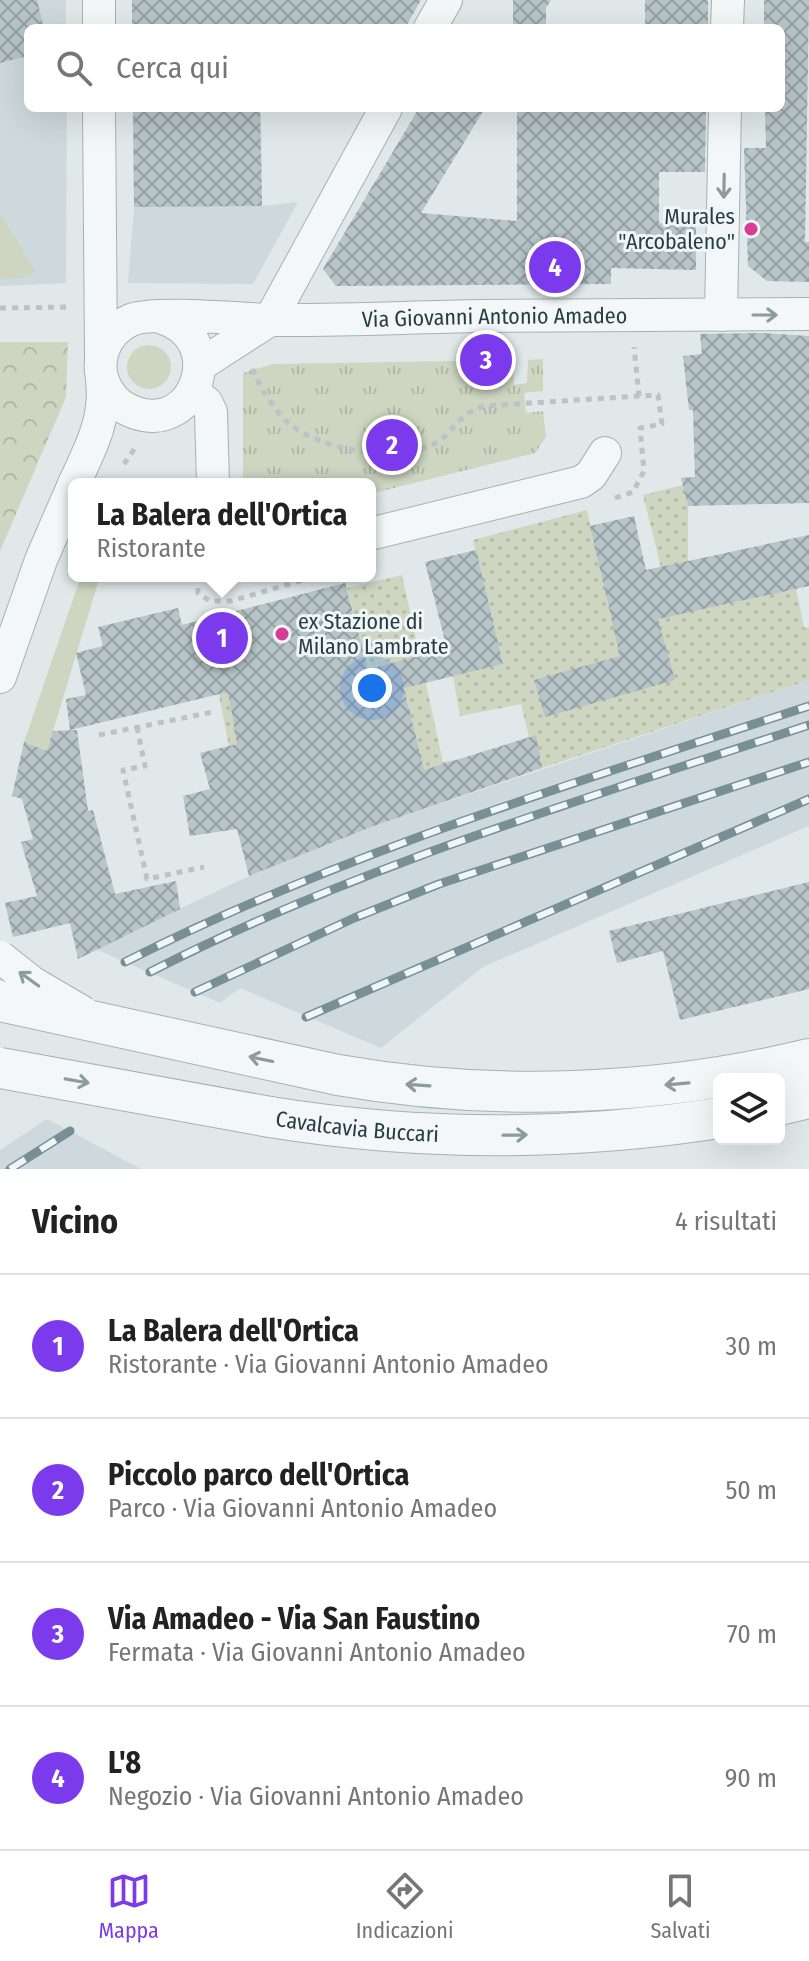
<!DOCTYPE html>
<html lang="it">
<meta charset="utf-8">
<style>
:root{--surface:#fff;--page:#f6f6f6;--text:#222;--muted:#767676;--line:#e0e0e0;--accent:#7c3aed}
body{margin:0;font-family:"Fira Sans Condensed",sans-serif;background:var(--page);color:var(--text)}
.controls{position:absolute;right:24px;bottom:24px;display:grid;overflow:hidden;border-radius:12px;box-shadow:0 8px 32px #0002}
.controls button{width:72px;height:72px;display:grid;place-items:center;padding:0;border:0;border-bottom:2px solid var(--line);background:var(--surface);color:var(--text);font:40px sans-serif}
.you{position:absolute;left:372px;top:688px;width:28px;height:28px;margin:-20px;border:6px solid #fff;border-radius:50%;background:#1a73e8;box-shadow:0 0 0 12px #1a73e833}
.badge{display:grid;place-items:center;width:52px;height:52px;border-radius:50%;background:var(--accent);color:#fff;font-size:26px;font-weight:700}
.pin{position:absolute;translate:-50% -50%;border:4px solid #fff;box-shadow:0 2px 8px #0006}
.popup{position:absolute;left:68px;top:478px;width:308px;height:104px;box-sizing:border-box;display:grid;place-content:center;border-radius:12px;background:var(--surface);filter:drop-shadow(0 2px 6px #0005);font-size:26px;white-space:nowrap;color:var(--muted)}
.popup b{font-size:30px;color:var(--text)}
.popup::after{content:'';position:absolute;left:50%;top:100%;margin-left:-16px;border:16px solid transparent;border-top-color:var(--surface)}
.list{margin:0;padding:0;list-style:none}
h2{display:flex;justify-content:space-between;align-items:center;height:104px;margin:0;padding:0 32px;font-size:34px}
h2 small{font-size:26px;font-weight:400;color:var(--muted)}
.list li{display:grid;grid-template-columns:52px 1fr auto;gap:24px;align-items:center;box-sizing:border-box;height:144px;padding:0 32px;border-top:2px solid var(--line)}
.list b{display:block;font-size:30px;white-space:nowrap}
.list p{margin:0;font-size:26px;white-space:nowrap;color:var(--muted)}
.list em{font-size:26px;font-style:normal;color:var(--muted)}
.icon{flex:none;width:44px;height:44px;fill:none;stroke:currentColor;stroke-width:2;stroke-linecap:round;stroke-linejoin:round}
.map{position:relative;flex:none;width:809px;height:1169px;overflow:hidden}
.search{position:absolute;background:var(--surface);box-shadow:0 8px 32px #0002;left:24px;right:24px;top:24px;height:88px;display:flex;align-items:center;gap:20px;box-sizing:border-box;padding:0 28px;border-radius:12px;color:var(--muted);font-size:30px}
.sheet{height:680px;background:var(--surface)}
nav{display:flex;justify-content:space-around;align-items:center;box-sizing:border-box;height:112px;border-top:2px solid var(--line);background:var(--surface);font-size:22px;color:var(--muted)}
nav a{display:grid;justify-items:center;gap:4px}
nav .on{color:var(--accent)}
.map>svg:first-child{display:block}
.built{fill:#ced9dd}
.grass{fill:#ced5c1}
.forest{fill:url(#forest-crowns)}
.park{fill:url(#park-tufts)}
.garden{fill:url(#garden-dots)}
.building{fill:url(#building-cross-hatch)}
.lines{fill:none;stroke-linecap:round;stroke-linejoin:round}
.minor-casing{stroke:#a5b1b5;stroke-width:34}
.tertiary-casing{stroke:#a5b1b5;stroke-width:42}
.path{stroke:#bac3c5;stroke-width:5;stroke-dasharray:6 6;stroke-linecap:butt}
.minor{stroke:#f3f7f8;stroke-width:32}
.tertiary{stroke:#f3f7f8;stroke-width:40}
.rail-casing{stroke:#788f95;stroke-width:9}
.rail{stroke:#f0f6f8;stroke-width:6;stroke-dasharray:18;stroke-linecap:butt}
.minor-bridge-casing{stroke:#a5b1b5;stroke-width:34;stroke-linecap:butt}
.tertiary-bridge-casing{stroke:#a5b1b5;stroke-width:42;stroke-linecap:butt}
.minor-bridge{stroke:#f3f7f8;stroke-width:32}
.tertiary-bridge{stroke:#f3f7f8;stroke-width:40}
.oneway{stroke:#8d9a9e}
.poi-dot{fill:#d93c94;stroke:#f0f6f8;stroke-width:3}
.labels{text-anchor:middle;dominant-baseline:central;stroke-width:6;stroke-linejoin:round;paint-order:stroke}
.poi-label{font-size:22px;fill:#273d43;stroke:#f0f6f8;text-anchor:end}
.street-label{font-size:22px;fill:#273d43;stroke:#f0f6f8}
</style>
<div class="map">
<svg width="809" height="1169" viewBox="0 0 809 1169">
<defs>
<pattern id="forest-crowns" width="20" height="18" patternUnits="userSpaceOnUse" patternTransform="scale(2)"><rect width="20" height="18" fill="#ced5c1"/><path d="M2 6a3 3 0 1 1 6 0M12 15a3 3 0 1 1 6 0" fill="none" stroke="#b1b8a7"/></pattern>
<pattern id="park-tufts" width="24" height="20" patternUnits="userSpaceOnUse" patternTransform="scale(2)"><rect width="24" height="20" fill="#ced5c1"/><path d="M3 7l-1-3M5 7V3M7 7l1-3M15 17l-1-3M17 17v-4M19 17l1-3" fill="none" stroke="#b1b8a7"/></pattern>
<pattern id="garden-dots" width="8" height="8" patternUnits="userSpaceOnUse" patternTransform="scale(2)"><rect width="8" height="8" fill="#ced5c1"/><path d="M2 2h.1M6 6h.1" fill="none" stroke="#b1b8a7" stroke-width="1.8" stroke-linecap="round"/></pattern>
<pattern id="building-cross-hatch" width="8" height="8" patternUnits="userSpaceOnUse" patternTransform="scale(2)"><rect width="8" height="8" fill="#b7c4c8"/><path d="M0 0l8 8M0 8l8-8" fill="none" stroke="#95a0a4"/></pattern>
</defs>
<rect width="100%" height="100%" fill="#e0e8ea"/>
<!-- built -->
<path class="built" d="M0,0H66V28H28V108H67L66,283L0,286Z
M133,108H261L262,206L298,202L253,284L128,283L134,207Z
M809,680V826L483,967L381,1048L240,988L220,1003L95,949L249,876L371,827Z
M47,1119L70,1131L141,1169H0V1150Z"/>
<!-- grass -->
<path class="grass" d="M0,213L36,272L23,278L0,279Z
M127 367a22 22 0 1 1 44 0a22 22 0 1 1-44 0Z
M81,576H100L47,751L24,742Z"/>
<!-- forest -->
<path class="forest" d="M0,342H68L66,397L0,551Z"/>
<!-- park -->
<path class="park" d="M543,359V391L524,393L526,413L543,411L546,437L535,453L370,494V484H243V373L273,364L513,360L514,385L527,383L528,360Z"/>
<!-- garden -->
<path class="garden" d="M683,485L688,506V561L699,610L796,588L804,628L809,627V680L542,768L536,736L529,737L521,704L460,716L453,676L503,664L473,540L587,510L611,618L655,609L669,600L643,495Z
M402,575L443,762L455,760L463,795L427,785L398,661L230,704L237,744L229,746L216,680L361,642L347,588Z"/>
<!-- building -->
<path class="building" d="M0,0H37L44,28H28V56L0,63Z
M132,0H421L405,28H132Z
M513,0H551L546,8V28H513Z
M645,0H708V28H645Z
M764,0H809L805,242H809V282L767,281L748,266L744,148H766L765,108H781V28H764Z
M133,108H260L262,206L134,207Z
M419,108H485L421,213L517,221V108H706L705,172H659V223L696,224V270L611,268V284L336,286L323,269Z
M761,333L809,336V503L688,506L681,478L695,477L693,410H689L683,356L702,354L700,334Z
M634,516L646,570L809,535V586L658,619L675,680L545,717L534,680L620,656L590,526Z
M476,550L503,664L404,688L424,770L536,735L542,768L371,827L249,876L237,829L190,836L183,796L210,789L200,753L237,744L228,692L70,730L66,699L86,695L76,653L103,646L98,627L178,608L182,625L345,583L368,669L447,649L425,562Z
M77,730L88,811L93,810L115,894L176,881L180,909L78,959L70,923L13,937L5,903L37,896L21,842L33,839L22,799L12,796L24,742L47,751L53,731Z
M809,882V989L680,1020L663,951L617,963L609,931Z"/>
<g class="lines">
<!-- minor casing -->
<g class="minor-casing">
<g id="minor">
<path d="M99,0V28"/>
<path d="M430,28L446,0"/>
<path d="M727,28L728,0"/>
<path d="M99,108L101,357"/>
<path d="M721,315L725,108"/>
<path id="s1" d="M163,318C228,339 197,433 136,413C124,409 114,402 108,391C92,366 103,332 131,320C152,311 241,319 269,320C340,321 411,317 482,316C591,315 700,315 809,314"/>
<path d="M270,320L386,108"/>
<path d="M200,365L270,320"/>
<path d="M192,392L206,402L211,412L213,484"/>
<path d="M74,484C90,449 107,419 102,380"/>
<path d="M370,534L581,482L591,475L605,453"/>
<path d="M0,677L41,560L74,484"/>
</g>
</g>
<!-- tertiary casing -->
<g class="tertiary-casing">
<g id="tertiary">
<path d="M338,1075C492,1102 657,1096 809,1059"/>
<path d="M779,1105L809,1098"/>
<path id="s2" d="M270,1117C419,1141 570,1141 719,1118"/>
</g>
</g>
<!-- path -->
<path class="path" d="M0,308L71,307
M252,369C262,390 276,415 295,428C329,451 394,461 432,445C454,435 456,413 485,406L639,396
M124,464L137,445
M615,498L633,492L644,471L640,428L662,424L658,395L639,396L634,347
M198,576V593L210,601H231L317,576
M137,727L145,766L123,770L147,879L204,867
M99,735L213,712"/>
<!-- minor -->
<use href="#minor" class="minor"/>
<!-- tertiary -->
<use href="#tertiary" class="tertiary"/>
<!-- rail casing -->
<g class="rail-casing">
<path id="rail" d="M125,962C343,852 578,782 809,706
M150,972C359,865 586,799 809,725
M195,992L354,918L439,884L809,762
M306,1017L809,799
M10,1169L70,1131"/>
</g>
<!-- rail -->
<use href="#rail" class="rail"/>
<!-- minor-bridge casing -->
<g class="minor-bridge-casing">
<path id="minor-bridge" d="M0,957L33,983L84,1013"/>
</g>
<!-- tertiary-bridge casing -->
<g class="tertiary-bridge-casing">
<path id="tertiary-bridge" d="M0,1001L338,1075
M0,1068L270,1117"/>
</g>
<!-- minor-bridge -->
<use href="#minor-bridge" class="minor-bridge"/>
<!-- tertiary-bridge -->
<use href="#tertiary-bridge" class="tertiary-bridge"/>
</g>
<!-- one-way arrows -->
<defs><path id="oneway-shaft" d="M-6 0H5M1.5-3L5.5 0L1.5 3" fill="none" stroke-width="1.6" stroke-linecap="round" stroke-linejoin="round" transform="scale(2)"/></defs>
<g class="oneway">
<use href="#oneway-shaft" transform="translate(724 186) rotate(91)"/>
<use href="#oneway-shaft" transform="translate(765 315)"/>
<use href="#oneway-shaft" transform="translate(29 979) rotate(-144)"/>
<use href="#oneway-shaft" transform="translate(261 1059) rotate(-168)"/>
<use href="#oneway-shaft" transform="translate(77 1081) rotate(10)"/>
<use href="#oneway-shaft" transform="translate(677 1084) rotate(175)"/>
<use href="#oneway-shaft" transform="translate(418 1085) rotate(-176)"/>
<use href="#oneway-shaft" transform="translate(515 1135) rotate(-1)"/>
</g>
<!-- markers -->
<g class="poi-dot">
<circle cx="751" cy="229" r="8"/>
<circle cx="282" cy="634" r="8"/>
</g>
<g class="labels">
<!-- poi labels -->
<g class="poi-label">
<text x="735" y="216">Murales<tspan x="735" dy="25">"Arcobaleno"</tspan></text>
<text x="298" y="621" text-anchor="start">ex Stazione di<tspan x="298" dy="25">Milano Lambrate</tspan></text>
</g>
<!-- street labels -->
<g class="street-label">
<text stroke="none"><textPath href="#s1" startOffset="642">Via Giovanni Antonio Amadeo</textPath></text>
<text stroke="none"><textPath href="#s2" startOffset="88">Cavalcavia Buccari</textPath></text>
</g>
</g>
</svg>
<div class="controls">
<button><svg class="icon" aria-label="layers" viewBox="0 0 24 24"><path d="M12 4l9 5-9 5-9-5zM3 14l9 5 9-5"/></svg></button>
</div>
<div class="you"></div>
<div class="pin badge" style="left:222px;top:638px">1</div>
<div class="popup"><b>La Balera dell'Ortica</b>Ristorante</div>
<div class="pin badge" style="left:392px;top:445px">2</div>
<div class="pin badge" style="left:486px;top:360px">3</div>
<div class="pin badge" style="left:555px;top:267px">4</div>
<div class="search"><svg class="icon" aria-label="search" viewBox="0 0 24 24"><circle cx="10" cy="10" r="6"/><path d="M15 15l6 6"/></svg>Cerca qui</div>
</div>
<section class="sheet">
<h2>Vicino<small>4 risultati</small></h2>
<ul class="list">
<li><span class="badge">1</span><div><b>La Balera dell'Ortica</b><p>Ristorante · Via Giovanni Antonio Amadeo</p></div><em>30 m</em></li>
<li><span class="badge">2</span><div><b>Piccolo parco dell'Ortica</b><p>Parco · Via Giovanni Antonio Amadeo</p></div><em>50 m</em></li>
<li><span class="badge">3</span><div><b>Via Amadeo - Via San Faustino</b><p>Fermata · Via Giovanni Antonio Amadeo</p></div><em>70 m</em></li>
<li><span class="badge">4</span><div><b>L'8</b><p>Negozio · Via Giovanni Antonio Amadeo</p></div><em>90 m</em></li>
</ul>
</section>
<nav>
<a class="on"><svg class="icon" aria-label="map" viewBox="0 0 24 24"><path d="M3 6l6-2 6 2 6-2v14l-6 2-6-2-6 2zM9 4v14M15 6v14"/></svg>Mappa</a>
<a><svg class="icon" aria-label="directions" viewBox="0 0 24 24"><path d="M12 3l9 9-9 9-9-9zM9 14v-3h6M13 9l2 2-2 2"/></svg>Indicazioni</a>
<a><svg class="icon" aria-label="saved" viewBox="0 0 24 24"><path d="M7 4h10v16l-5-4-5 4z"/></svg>Salvati</a>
</nav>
